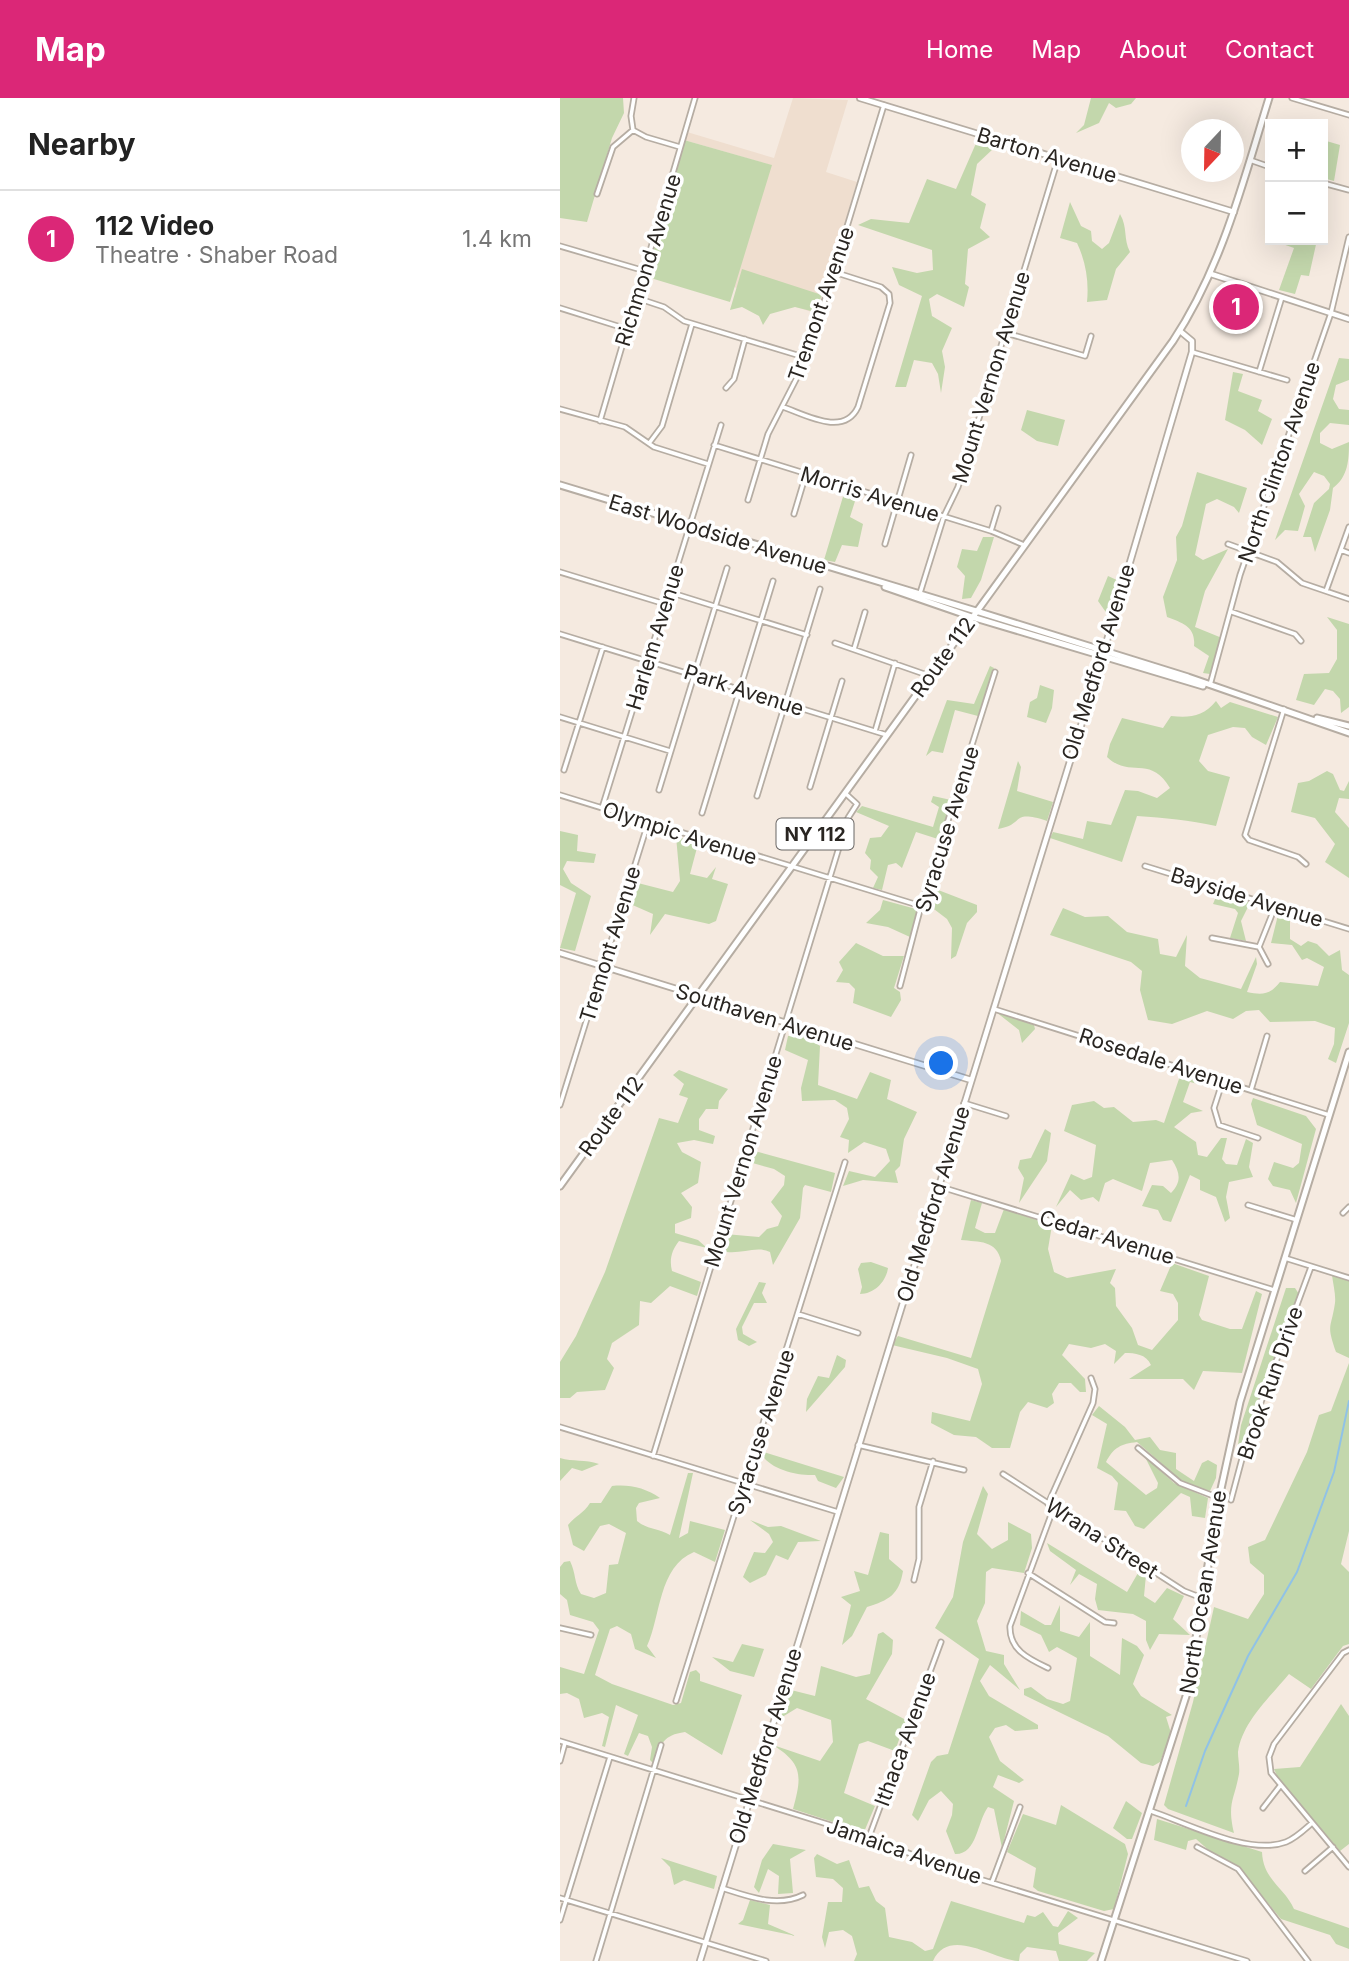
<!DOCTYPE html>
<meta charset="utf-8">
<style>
:root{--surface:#fff;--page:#f2f2f2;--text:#222;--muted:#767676;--line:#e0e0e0;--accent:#db2777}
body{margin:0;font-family:Inter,sans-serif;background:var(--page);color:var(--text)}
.controls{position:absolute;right:21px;top:21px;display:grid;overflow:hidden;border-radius:0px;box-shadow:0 7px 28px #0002}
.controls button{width:63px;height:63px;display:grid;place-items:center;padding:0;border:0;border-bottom:2px solid var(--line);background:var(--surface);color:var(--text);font:35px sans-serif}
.compass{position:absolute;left:621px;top:21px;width:63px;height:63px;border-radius:50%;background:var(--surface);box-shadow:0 7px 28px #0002;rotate:202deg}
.you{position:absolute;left:382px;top:966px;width:24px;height:24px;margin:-18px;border:5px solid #fff;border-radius:50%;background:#1a73e8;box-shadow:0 0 0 10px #1a73e833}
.badge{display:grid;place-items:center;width:46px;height:46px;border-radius:50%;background:var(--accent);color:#fff;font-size:23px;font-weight:700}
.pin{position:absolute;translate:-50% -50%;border:4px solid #fff;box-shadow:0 2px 7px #0006}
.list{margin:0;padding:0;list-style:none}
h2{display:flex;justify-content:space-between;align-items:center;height:91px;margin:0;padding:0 28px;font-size:30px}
h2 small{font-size:23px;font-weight:400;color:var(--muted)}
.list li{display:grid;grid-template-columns:46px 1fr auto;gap:21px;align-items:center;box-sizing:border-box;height:98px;padding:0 28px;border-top:2px solid var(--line)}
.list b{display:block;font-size:26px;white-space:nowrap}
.list p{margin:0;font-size:23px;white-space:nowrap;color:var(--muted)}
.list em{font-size:23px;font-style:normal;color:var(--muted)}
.map{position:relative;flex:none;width:789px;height:1863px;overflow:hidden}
header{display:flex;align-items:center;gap:42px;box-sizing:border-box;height:98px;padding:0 35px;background:var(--accent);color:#fff}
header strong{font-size:33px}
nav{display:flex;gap:38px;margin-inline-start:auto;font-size:24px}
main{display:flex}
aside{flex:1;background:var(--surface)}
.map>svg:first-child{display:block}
.built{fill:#efdecf}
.green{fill:#c3d7ac}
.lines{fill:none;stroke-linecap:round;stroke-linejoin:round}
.stream{stroke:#90c2e6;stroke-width:2}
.minor-casing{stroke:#b6ada3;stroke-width:7}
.tertiary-casing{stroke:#b6ada3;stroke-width:8}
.secondary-casing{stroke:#b6ada3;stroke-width:9}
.primary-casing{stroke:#b6ada3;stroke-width:9}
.minor{stroke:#fff;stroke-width:3.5}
.tertiary{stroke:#fff;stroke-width:4.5}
.secondary{stroke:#fff;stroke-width:5}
.primary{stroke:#fff;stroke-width:5}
.labels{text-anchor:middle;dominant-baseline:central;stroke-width:7;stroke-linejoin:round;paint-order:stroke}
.shield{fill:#fff;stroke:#696664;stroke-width:2}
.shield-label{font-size:19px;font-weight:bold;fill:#292521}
.street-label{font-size:21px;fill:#292521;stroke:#fff}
</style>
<header>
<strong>Map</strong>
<nav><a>Home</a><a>Map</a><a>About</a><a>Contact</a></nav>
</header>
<main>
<aside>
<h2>Nearby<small></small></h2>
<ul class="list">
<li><span class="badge">1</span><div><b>112 Video</b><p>Theatre · Shaber Road</p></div><em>1.4 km</em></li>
</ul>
</aside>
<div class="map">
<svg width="789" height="1863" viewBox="0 0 789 1863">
<rect width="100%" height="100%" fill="#f5eae0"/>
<!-- built -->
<path class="built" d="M233,0L288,2L266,74L297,84L258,216L174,189L211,67L124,42L127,34L214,60Z"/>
<!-- green -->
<path class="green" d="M0,0H63L64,15L52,40L27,124L0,120Z
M531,0H576L571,6L556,10L549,5L539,25L516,35L524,27Z
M124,42L212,67L170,204L84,178Z
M763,42L780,47L774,83L763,80Z
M417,43L434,50L417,66L411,97L426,106L420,130L430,139L408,151L405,186L409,189L404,209L377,196L369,201L372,218L392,230L382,253L385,269L381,295L378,276L372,265L354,262L346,289H335L362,198L339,187L332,169L357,175L373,172L372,152L298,127L311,121L349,125L367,81L396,91Z
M510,104L521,128L531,133L532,143L542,151L549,145L560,116C568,130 563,140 570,154L556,171L547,202L527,204C529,184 526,164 517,145L500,140Z
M757,142L749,178L741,177L735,196L719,192L734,150L711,142Z
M182,171L262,197L255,214L235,209L210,216L203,227L199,218L182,209L170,212Z
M779,260L789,261V282L776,287L773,301L779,311L789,312V327L770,325L760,335V345L772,351L789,344C789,362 788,379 773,390L770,412L755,454L751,439H743L754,405L769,391L770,386L764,378L754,374L739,396L745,408L738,433L725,432L715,442Z
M673,274L683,276L678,293L702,302L698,313L712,321L702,347L685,332L665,322Z
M467,312L505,322L498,348L477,343L461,332Z
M637,374L687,390L679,415L674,409L657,401L646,406L635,457L643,462L668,451L645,493L635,529L662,540L650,576L643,575L649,558L634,548C636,529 623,525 607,519L603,499L617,462L616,439L622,428Z
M285,392L296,400L290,419L303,426L298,449L282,447L275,464L264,462Z
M423,439H434L421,482L411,500L402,501L405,478L397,469L402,451L417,453Z
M548,478L559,483L550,520L538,503Z
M767,519L789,526V609L781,615L780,601L773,593L765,591L754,607L736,602L744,576L769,575L777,561V532Z
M430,568L434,570L418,618L395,612L383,655L372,653L366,658L387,602L414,606Z
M480,587L494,592L492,610L486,625L467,619L470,604L477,600Z
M656,603L661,610L670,604L718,619L706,647L692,639L685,630L673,629L648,637L639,663L648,673L670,679L656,728C629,722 605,720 577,718L562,764L490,740L493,734L523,741L527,723L551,727L565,692L578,693L597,700L610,690C590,656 570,681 547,659L550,646L562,620L603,630L611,618C629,620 643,619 656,603Z
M458,663L461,669L457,693L493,704L487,723C450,711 465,727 438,731Z
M767,673L773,676L780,692L784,693L789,683V701L779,700L775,714L789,730V780L765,764L775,746L755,720L731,714L738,685L749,683Z
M373,698L391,702L381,742L356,734L342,770L336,765L328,767L322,792L313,790L318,779L310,771L311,762L305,755L310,740L321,739L329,728L296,714L302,708L373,729L379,709L371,704Z
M0,733L18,737L17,753L36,756L34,765L7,763L3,771L11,785L31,798L15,853L0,850L16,795L0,787Z
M116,738L138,746L130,776L147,780L156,769L152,781L168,786L156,823L149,826L105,816L90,837L93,816L68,805L74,784L113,794L120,783Z
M373,790L417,807V814L407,825L396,858L391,861L392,830L387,821L366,805Z
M658,794L690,805L681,823L686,843L670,840L678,815L675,811L653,806Z
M323,802L356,811L358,814L350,839L328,829L306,825L320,812Z
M503,810L525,819L548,818L567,834L598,841L600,856L616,859L627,837L625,868L640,880L681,891L696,859L697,866L687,894C702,897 710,897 720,884L758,888L764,869L747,860L742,862L732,847L711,845L718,817L730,820V841L741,848L748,843L757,846L769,858L780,852L782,872L789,877V925L776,965L768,961L774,946L775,930L755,923L710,924L699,912L686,913L673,921L647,913L612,926L588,922L580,892L582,873L571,864L490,837Z
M296,845L323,858H344L334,890L340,894L341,902L331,919L293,905L295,891L289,885L276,884L283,872L279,864Z
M436,914L474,927L475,931L462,945L459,932Z
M246,937L260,948L258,987L297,1001L310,974L331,982L327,1001L357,1014L344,1041L340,1068L335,1073L338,1085L303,1082L283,1088L289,1073L315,1079L330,1063L326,1051L304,1044L288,1055L289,1042L280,1039L289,1021L287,1010L275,1002L242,1003L241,990L248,962L225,952L228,938Z
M119,972L168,991L159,1003L158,1011H146L139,1021V1032L155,1038L153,1046L134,1042L117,1045L122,1054L141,1064L138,1085L121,1095L132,1109L131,1120L115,1126V1135L138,1142L147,1150L119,1143C112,1152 109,1161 112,1173L141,1184L137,1198L110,1188L91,1205L80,1203L79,1227L52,1245L47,1261L54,1270L45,1292L17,1294L10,1300H0V1264L16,1238L45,1174L99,1020L118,1025L128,1000L119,997L124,986L113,977Z
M621,975L646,984V988L630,984L623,1004L643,1013L631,1015L614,1029L636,1044L638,1057L647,1059L661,1040H667L662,1061L666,1066L677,1067L686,1041L693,1045L689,1069L693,1079L669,1084L666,1099L670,1120L665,1124L656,1099L640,1092V1082L630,1077L611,1124L603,1122L598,1112L582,1108L592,1087L603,1088L611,1095C622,1084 620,1074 612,1062L590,1065L582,1093L553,1081L545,1085L539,1104L533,1099L521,1102L510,1092L496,1109L511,1076L524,1082L532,1079L536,1047L504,1033L512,1007L534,1003L544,1010L554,1009L573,1024L596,1022L604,1025Z
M693,1000L746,1018L756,1031L736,1105L730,1092L713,1088L708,1081L714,1064L733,1070L739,1065L742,1046L697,1027L691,1006Z
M485,1031L491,1035L487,1063L459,1105L464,1080L458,1070L460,1062L471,1060Z
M191,1052L275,1075L271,1094L245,1087L243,1090L240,1120L213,1167L210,1154C195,1147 179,1158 162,1153L165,1136L199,1139L207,1131L218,1128L222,1118L211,1104L224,1087L225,1078L214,1071L189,1064Z
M411,1102L422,1105L415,1130L425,1135H435L444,1111L492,1127L488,1151L494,1174L507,1180L556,1171L550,1185L555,1190L556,1208L572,1230L578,1247L592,1252L618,1222V1205L613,1196L600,1193L612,1165L649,1178L639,1217L642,1222L670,1231H682L696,1193L702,1196L682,1275L643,1273L634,1292L623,1281H569L591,1267C586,1256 575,1255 565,1255L554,1266L556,1253L545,1246L531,1250L509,1246L502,1257L525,1281L526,1294H520L511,1285H499L492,1296L494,1305L487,1310L468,1304L460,1314L450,1350H432L416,1339L394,1337L371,1325L372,1314L410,1323L422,1286L418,1271L387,1260L332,1247L338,1238L411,1260L441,1163C437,1142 419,1144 401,1142Z
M311,1164L328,1170C326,1184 314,1196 300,1196L302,1189L298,1171L301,1165Z
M772,1177L789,1183V1260L776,1254C766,1225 771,1232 775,1205C776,1197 773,1186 772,1177Z
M199,1184L206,1185L202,1195L207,1205H194L182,1229L183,1236L197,1244L189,1248L178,1242L176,1231Z
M726,1190H735L739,1196L676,1360L681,1327Z
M277,1257L286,1262L285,1269L246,1314L247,1301L258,1278L269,1280Z
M789,1265V1433L781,1466L789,1474V1546L783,1548L751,1591L729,1576C711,1598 682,1624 678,1654C678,1661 680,1669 679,1676C674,1703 667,1705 674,1735L608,1711L604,1707L633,1604L654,1509L688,1521L704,1496V1477L690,1465L688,1449L705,1442L747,1354L759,1317L771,1313Z
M539,1308L565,1329L575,1342L590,1339L600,1352L616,1355V1371L634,1383L642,1365L648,1362L657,1367L656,1380L650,1393L624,1385L577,1344C561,1346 554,1349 546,1364L586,1397L597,1390L598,1385L585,1359L614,1385L648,1400L645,1420L632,1418L630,1399L621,1395L584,1431L575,1428L566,1413L554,1412L558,1385L552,1378L537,1370L547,1326L532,1317Z
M200,1353L284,1379L276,1390L258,1383L255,1377C237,1378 207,1371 200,1353Z
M0,1360C13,1364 25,1361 39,1366L22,1373L12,1370L0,1383Z
M128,1375H133L119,1440L128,1435L130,1423L165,1432L155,1464L134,1454C98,1469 101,1518 87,1548L96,1560L75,1551L71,1536L57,1528L50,1531L35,1577L52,1586L113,1607L121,1605L130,1574L136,1572L140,1576V1583L182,1597L162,1657L125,1634C103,1637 101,1646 93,1665L90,1662L92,1649L88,1638L79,1635L68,1658L64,1656L78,1617L56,1607L45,1649L42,1648L49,1619L42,1615L24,1620L19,1601L7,1595L0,1596V1569L24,1576L39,1532L33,1524L10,1517L7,1502L0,1496V1469L4,1464L10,1463C16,1475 14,1485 21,1496L34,1500L46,1495L49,1467L58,1466L66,1435L49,1426L40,1428L24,1453L13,1447L8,1427C15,1418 24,1415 30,1405H41L52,1388C69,1386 86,1390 100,1400L79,1405L76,1410L77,1423C88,1432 98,1430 110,1437Z
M423,1388L428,1396L417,1436L432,1451L448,1442V1424L471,1436L472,1450L464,1475L432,1470L426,1474L425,1505L417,1523L426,1553L444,1557V1566L460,1592L430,1567L420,1583L429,1598L478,1627V1631L455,1633L446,1627L435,1630L429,1639L440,1663L464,1682L459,1685L438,1677L433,1689L454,1703L442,1750L434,1711L428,1709C417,1724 417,1757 395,1756L386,1733L392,1717L393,1706L381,1693L369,1702L358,1723L352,1717L371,1664L377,1658L388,1656L419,1561L375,1530L393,1499L403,1444Z
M190,1422L208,1429L221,1428L261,1443L238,1444L228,1462L216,1457L206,1477L190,1485L183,1479L194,1454L205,1455L213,1444L209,1436Z
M320,1434L329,1436V1461L343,1473C339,1497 329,1502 307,1509L292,1538L282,1547L291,1507L281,1499L300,1493L294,1473L308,1477Z
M487,1445L567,1494L578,1475L586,1477L584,1498L595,1505L607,1490L624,1498L613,1521L630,1537L599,1536L590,1552L586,1542V1523L573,1516L538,1512L535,1501L537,1486L519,1476L510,1487L516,1472L490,1453Z
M500,1507V1533L519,1539L530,1524V1558L560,1577L562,1540L577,1548L584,1557L573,1586L581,1598L612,1617L606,1619L611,1635L600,1664L593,1668L581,1665L548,1638L464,1597V1591L471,1589L487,1601L503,1606L510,1603L517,1560L497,1549L489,1554L481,1537L460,1527L461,1513L485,1527H491Z
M323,1534L333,1542L332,1556L306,1601L346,1622L335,1653L308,1643L299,1646L284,1695L315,1708L304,1734L233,1711C242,1678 243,1666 213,1647L260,1663L273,1644L271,1622L237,1610L219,1621L227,1591L255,1598L261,1568L296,1579L310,1576L318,1536Z
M182,1546L204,1551L194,1579L170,1573L152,1559L173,1564Z
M781,1606L789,1618V1746L780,1753L719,1682L714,1671L740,1669Z
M566,1703L582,1715L572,1741H567L553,1730Z
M501,1707L565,1746L568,1756L554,1811L544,1813L478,1793L473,1789L476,1770L447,1754L463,1716L496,1727Z
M597,1721L702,1754C703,1782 725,1790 734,1811L789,1830V1851L776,1846L770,1837L721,1821L679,1770L653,1756L636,1741L628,1743L626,1752L594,1742Z
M213,1746L246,1752L230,1761L233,1795L218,1796L219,1778L208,1771L199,1795L194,1789L202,1762Z
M257,1756L277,1766L289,1762L299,1790L309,1788L316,1803L325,1810L329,1839L352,1844L365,1853L373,1851L391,1803L464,1825L467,1817L475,1819L483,1814L493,1828L498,1829L508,1813L518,1820L498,1835L499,1846L535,1855L527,1863H499L496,1853L467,1849L460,1856L459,1863C436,1863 389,1827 373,1863H294L297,1856L292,1838L283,1832L269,1834L265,1850L262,1839L268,1804H282L283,1790L273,1781L256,1779L254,1760Z
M101,1760L157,1778L154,1791L124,1782L114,1787L110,1769Z
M190,1802L210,1807L208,1826L236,1838L178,1826L183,1822Z"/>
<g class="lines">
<!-- stream -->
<path class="stream" d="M626,1708L645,1653L688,1558L737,1474L774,1374L789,1303"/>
<!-- minor casing -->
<g class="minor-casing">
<path id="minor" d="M74,0L71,18L73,32L86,39L120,49
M732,0L789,17
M690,62L710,69
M763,85L789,92
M37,96L53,49L73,32
M0,148L85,173
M77,200L104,209L124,223L247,260
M0,210L67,231
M446,235L525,258L531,238
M632,254L727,282
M699,274L722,199
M166,290L174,281L185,241
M223,309C246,317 284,339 298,309L330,205L329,196L321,189L274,174
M0,311L65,329L94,349L148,366
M40,323L135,0
M90,344L102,328L132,226
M154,347L431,433L464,447
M188,402L208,336L247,260L324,7
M234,416L246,376
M431,433L438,410
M325,446L351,357
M668,446L717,464L742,485L789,501
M781,452L789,455
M0,474L105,506
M766,493L789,429
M109,494L247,537
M360,495L384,418L398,389L498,61
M672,514L735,536L741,543
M0,536L327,637
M275,545L370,578
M294,551L305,514
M650,587L680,477L771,215L789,139
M724,611L685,737L689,742L738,759L746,766
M0,619L110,653
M315,633L335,565
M4,672L43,549
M250,689L282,583
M99,692L167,470
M0,697L361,808
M197,698L260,491
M42,710L161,327
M142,715L213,483
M585,768L789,831
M652,840L699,849
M699,849L715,809
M699,849L708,866
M340,888L361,808L435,574
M434,911L769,1017
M663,982L654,1010L659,1027L698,1040
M691,992L707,938
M404,1005L446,1018
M0,1007L88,725
M378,1088L714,1192
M688,1107L737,1122
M783,1115L789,1109
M725,1160L789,1180
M238,1216L298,1235
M0,1329L278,1414
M298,1347L404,1372
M578,1350L620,1385L659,1400
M93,1358L288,720L297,706L285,695
M443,1376L624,1493L642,1500
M671,1402L687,1342L751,1169
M488,1406L533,1305L535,1291L531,1280
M468,1475L545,1524L554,1525
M354,1482L359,1461V1409L373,1363
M0,1530L31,1537
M789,1552L783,1555L714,1646L709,1659L711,1675L789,1769
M488,1570C469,1561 449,1552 450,1528L494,1409
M116,1603L285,1064
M0,1643L309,1739L390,1772L687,1863
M0,1663L5,1645
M703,1710L720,1688
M591,1713C627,1725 689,1758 726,1744C736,1740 744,1732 752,1725
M309,1739L381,1544
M637,1749L678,1771L748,1863
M745,1773L773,1749
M432,1784L460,1709
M162,1790C187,1798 217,1810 243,1797
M0,1800L206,1863
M0,1822L50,1659
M36,1863L101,1647"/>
</g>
<!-- tertiary casing -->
<g class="tertiary-casing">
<path id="tertiary" d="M300,0L674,114
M651,176L789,221
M0,855L411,982
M140,1863L540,566L632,254V243L620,233"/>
</g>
<!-- secondary casing -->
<g class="secondary-casing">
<path id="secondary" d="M0,387L416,513
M325,489L412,519
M541,1863L627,1595L659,1400L680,1304L789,954"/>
</g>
<!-- primary casing -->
<g class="primary-casing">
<path id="primary" d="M416,513L628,579L789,635
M412,519L643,588
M757,620L789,628
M0,1088L613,243C662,169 683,84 709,0"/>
</g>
<!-- minor -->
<use href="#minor" class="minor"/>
<!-- tertiary -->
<use href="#tertiary" class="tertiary"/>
<!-- secondary -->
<use href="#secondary" class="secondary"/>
<!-- primary -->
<use href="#primary" class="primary"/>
</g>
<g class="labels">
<!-- shield labels -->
<rect class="shield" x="216.5" y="720.5" width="77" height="31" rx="5"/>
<g class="shield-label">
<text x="255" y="736">NY 112</text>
</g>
<!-- street labels -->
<g class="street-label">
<text transform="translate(487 57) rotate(17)">Barton Avenue</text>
<text transform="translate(88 162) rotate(-73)">Richmond Avenue</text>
<text transform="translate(261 206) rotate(-71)">Tremont Avenue</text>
<text transform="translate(431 279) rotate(-73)">Mount Vernon Avenue</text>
<text transform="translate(719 364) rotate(-71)">North Clinton Avenue</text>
<text transform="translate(310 396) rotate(17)">Morris Avenue</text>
<text transform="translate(158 436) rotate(17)">East Woodside Avenue</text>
<text transform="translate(95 539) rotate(-73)">Harlem Avenue</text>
<text transform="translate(383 559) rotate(-54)">Route 112</text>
<text transform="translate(538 564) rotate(-73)">Old Medford Avenue</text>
<text transform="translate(184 592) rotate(18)">Park Avenue</text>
<text transform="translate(387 731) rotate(-73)">Syracuse Avenue</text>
<text transform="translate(120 735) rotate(18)">Olympic Avenue</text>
<text transform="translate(687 799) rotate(17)">Bayside Avenue</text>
<text transform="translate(50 846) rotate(-73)">Tremont Avenue</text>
<text transform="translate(205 919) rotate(17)">Southaven Avenue</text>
<text transform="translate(601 963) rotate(18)">Rosedale Avenue</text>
<text transform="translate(51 1018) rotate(-54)">Route 112</text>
<text transform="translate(183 1063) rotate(-73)">Mount Vernon Avenue</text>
<text transform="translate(373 1106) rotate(-73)">Old Medford Avenue</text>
<text transform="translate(547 1139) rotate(17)">Cedar Avenue</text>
<text transform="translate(710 1285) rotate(-71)">Brook Run Drive</text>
<text transform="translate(201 1334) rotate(-72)">Syracuse Avenue</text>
<text transform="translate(542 1440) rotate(33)">Wrana Street</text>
<text transform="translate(643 1494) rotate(-81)">North Ocean Avenue</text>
<text transform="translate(345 1641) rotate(-70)">Ithaca Avenue</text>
<text transform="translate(205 1648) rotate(-73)">Old Medford Avenue</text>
<text transform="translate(344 1753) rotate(19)">Jamaica Avenue</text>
</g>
</g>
</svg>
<div class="controls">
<button>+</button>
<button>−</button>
</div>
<svg class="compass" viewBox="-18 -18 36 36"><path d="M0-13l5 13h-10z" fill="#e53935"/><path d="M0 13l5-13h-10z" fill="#767676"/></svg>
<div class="you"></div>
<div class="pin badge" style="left:676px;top:209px">1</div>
</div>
</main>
